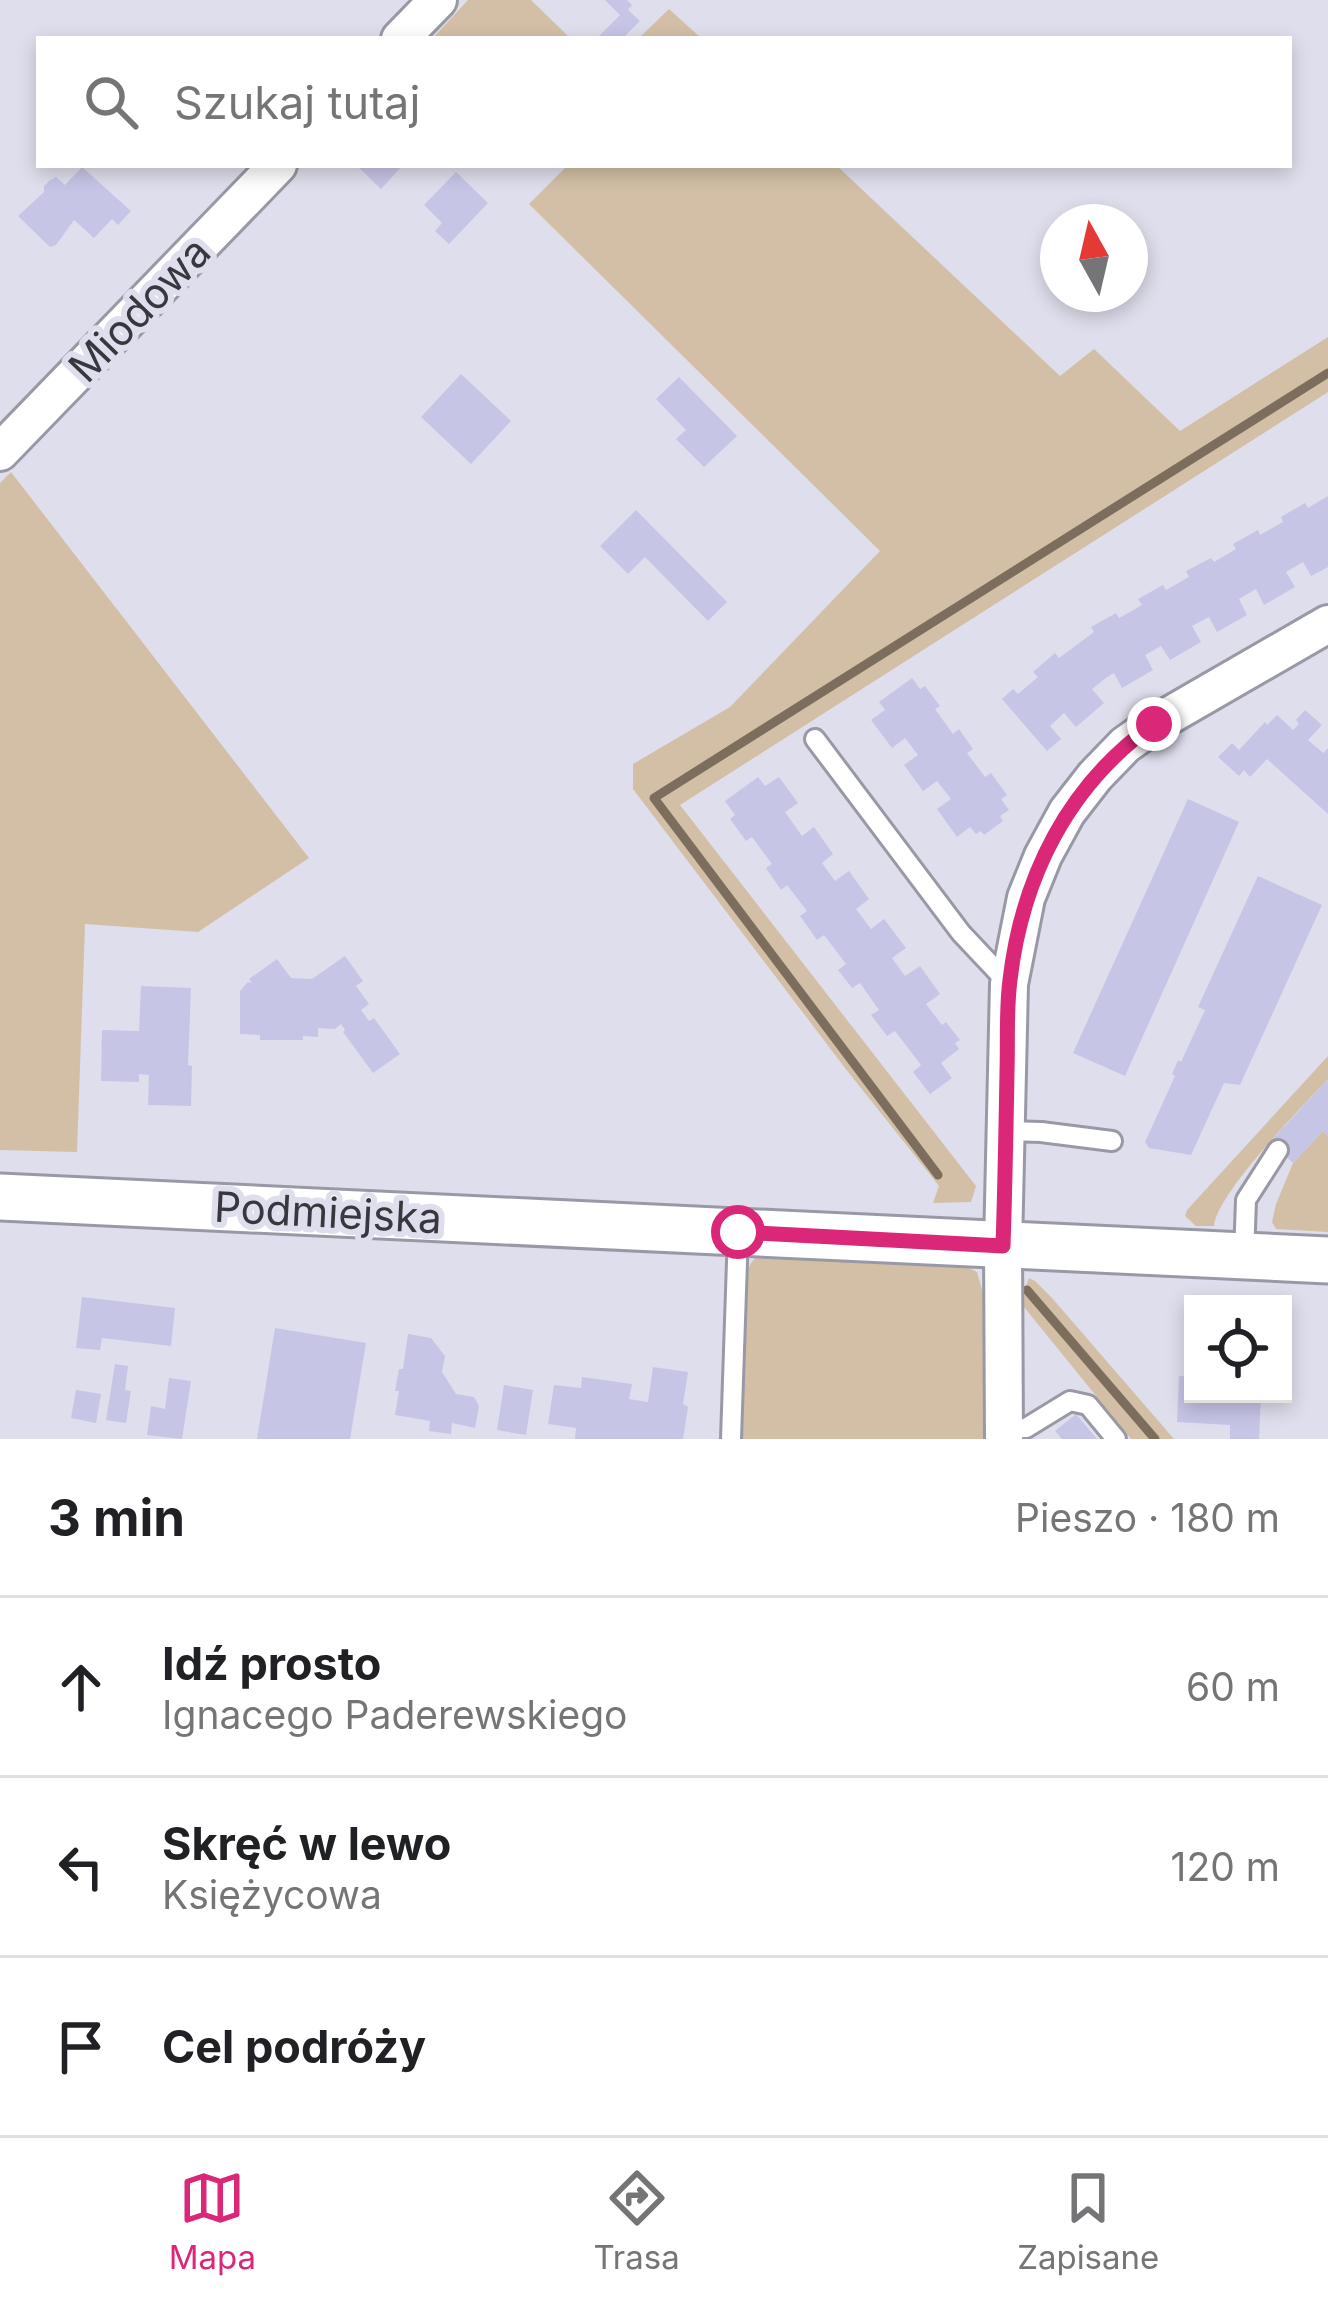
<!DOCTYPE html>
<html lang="pl">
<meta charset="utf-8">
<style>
:root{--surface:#fff;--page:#f6f6f6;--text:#202124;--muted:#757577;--line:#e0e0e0;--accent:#db2777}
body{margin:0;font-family:Inter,sans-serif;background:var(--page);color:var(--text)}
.controls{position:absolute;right:36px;bottom:36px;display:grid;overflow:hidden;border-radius:0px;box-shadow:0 6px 18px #0003}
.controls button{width:108px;height:108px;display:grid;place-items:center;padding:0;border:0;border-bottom:3px solid var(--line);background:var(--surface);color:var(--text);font:60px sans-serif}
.compass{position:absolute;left:1040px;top:204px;width:108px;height:108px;border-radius:50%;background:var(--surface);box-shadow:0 6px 18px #0003;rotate:352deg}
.stop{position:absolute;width:36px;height:36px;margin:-27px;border:9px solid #db2777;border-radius:50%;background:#fff}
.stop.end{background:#db2777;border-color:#fff;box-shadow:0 3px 12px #0008}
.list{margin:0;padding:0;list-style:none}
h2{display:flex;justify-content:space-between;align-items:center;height:156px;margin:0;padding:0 48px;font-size:51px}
h2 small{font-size:39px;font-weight:400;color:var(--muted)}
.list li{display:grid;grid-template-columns:78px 1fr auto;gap:36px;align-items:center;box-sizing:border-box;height:180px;padding:0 48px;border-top:3px solid var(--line)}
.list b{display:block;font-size:45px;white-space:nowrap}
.list p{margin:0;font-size:39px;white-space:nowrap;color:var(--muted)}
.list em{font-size:39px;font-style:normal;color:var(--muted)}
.icon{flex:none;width:66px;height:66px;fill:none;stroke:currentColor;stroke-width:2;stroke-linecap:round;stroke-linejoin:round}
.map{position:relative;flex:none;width:1328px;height:1439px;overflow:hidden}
.search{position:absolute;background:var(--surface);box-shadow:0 6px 18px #0003;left:36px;right:36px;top:36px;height:132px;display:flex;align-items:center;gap:30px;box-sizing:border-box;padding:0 42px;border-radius:0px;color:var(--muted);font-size:45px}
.sheet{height:696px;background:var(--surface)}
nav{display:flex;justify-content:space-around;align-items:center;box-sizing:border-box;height:168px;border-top:3px solid var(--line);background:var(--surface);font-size:33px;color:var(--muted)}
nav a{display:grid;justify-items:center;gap:6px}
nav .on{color:var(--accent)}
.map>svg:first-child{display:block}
.green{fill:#d3bfa6}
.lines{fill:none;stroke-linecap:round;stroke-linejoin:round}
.stream{stroke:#7c6d5c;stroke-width:9}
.building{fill:#c7c5e6}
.service-casing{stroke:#9999a6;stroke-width:24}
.minor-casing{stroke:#9999a6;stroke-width:42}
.tertiary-casing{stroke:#9999a6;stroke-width:51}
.service{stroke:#fff;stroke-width:18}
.minor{stroke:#fff;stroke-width:36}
.tertiary{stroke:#fff;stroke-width:45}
.route{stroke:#db2777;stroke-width:15}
.labels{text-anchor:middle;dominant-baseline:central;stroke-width:12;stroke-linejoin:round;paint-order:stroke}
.street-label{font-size:42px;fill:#37373d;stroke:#dfdeec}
</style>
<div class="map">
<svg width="1328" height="1439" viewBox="0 0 1328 1439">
<rect width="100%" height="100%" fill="#dfdeec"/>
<!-- green -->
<path class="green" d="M468,0H531L571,39H432Z
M669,9L702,39H638Z
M568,165H836L1060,376L1094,349L1180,431L1328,337V392L680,805L976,1186L971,1202L933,1203L939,1186L845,1068L633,789V764L730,707L880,551L529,204Z
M11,472L309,858L198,932L85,924L77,1152L0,1150V483Z
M1328,1056V1079C1302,1107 1217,1193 1214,1226H1196L1185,1216L1187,1210Z
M1323,1131L1328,1136V1232L1276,1229L1272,1222L1276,1204L1293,1163Z
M775,1250L954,1261L977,1272L983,1293L986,1439H740C741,1405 738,1288 750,1265C755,1255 765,1254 775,1250Z
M1029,1278L1035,1281L1052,1298L1174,1439H1131L1024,1307L1023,1295Z"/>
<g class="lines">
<!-- stream -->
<path class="stream" d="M938,1175L654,798L1328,373
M1027,1290L1155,1439"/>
</g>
<!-- building -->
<path class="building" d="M605,0H627L632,5L628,10L640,21L622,39H596L620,15Z
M356,165H403L381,189Z
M82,167L131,211L118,225L112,219L94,238L74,220L56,245L50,247L18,216L44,192V186L49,181L56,177L65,185Z
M456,172L488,203L449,244L435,231L442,223L424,205Z
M461,374L511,421L471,464L421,417Z
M679,377L737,436L704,467L676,439L686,430L656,399Z
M1328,496V567L1311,576L1303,562L1286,572L1295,587L1264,605L1256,589L1239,599L1247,615L1217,632L1209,617L1192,626L1201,642L1170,660L1161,646L1145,655L1153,670L1122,688L1114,673L1106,678L1092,689L1104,703L1076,727L1064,713L1050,726L1061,739L1047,751L1002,699L1013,689L1018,694L1038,677L1033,672L1055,653L1059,658L1094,632L1091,627L1116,613L1119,618L1130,612L1142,605L1138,599L1163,585L1166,590L1189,577L1186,571L1211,558L1214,562L1236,549L1233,544L1258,530L1260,535L1283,522L1281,517L1305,503L1308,508Z
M636,510L727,602L708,621L645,557L628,574L600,546Z
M912,678L920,689L925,686L940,706L935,709L953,734L959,729L973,749L967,753L985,777L991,773L1007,795L1001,799L1009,810L1000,816L1003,821L984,835L981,831L976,834L970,827L957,837L937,809L951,799L937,781L923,791L904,765L918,755L905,738L892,748L871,720L885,710L879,702Z
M1305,710L1322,725L1308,740L1323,753L1328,748V814L1267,759L1250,777L1244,770L1239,776L1218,757L1232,743L1239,750L1265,722L1267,725L1277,715L1293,730L1299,724L1296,720Z
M758,777L765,786L779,777L798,803L785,812L802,836L814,827L833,854L822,863L835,881L849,871L869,899L856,909L871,929L884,919L906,948L892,958L905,976L920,966L940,994L926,1004L942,1025L946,1022L960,1040L955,1043L959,1049L941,1063L952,1078L930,1094L913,1072L921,1065L895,1031L887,1036L871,1015L879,1010L860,983L852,988L838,970L846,964L824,935L817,940L800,916L807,911L787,885L781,890L766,868L772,864L752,837L746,841L730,819L735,815L725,801Z
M1188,799L1239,822L1125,1076L1073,1053Z
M1258,876L1322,905L1240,1085L1224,1083L1191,1155L1149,1148L1145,1142L1175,1076L1172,1074L1178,1060L1181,1062L1205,1010L1198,1007Z
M345,956L363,981L356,986L369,1004L361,1010L369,1021L374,1018L400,1054L373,1073L343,1032L345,1030L341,1024L335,1029L318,1028V1037L303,1036V1040H260V1035L240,1034V991L248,982L252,983L249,979L277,959L291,978L312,979Z
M141,986L191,988L188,1065L192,1066L191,1106L148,1105L149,1075L139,1074V1082L101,1081L102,1030L139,1031Z
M1328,1079V1136L1323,1131L1293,1163L1270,1142Z
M82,1297L175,1308L171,1346L102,1338L100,1350L76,1348Z
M275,1328L366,1343L350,1439H257Z
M408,1334L431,1338L445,1356L442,1372L456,1394L474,1397L479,1406L475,1428L452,1423L451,1434L429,1431L430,1421L395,1415L399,1391H395L399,1369H403Z
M115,1364L128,1366L125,1390L131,1391L126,1423L106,1420Z
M653,1367L688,1372L683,1404L688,1407L683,1439H575L576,1428L548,1424L554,1385L581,1388L582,1377L632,1384L629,1399L648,1402Z
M1179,1376L1193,1377V1394H1261L1259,1439H1230V1425L1177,1422Z
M169,1378L191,1381L182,1439L147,1435L151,1406L165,1409Z
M504,1385L533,1390L526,1435L497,1430Z
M76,1390L101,1394L96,1423L71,1418Z
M1076,1414L1097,1439H1062L1055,1431Z"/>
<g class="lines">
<!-- service casing -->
<g class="service-casing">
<path id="service" d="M815,739L961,933L1009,984
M1006,1131L1041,1132L1112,1141
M1244,1256L1246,1200L1278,1150
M1004,1429L1026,1428L1070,1401L1088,1405L1116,1439
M731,1439L738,1232"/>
</g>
<!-- minor casing -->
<g class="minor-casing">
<path id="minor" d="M400,39L438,0
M0,452L278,165
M1004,1439L1003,1246L1009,984L1026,898L1043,856L1067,812L1095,776L1125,745L1153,725L1328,624"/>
</g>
<!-- tertiary casing -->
<g class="tertiary-casing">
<path id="tertiary" d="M0,1197L1328,1260"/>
</g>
<!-- service -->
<use href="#service" class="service"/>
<!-- minor -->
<use href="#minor" class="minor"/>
<!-- tertiary -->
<use href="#tertiary" class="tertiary"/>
</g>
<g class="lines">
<!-- route -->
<path class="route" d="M738,1232L1003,1246C1005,1188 1006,1130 1007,1072C1008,1041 1006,1010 1010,980C1022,877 1068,785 1154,724"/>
</g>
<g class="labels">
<!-- street labels -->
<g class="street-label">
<text transform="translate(139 309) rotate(-46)">Miodowa</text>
<text transform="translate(328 1212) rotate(3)">Podmiejska</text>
</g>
</g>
</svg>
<div class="controls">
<button><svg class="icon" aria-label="locate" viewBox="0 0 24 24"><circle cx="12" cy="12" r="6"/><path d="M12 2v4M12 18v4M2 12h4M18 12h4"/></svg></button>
</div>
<svg class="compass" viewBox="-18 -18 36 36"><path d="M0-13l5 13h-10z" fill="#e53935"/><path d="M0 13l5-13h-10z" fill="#757577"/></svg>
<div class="stop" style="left:738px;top:1232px"></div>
<div class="stop end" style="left:1154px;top:724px"></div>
<div class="search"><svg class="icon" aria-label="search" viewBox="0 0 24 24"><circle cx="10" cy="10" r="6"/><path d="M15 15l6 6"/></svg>Szukaj tutaj</div>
</div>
<section class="sheet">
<h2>3 min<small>Pieszo · 180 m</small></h2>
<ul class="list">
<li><svg class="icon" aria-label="ahead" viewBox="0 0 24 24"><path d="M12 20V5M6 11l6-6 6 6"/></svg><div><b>Idź prosto</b><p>Ignacego Paderewskiego</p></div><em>60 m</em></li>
<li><svg class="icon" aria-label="left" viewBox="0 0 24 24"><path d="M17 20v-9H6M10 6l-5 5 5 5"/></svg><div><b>Skręć w lewo</b><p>Księżycowa</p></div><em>120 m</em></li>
<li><svg class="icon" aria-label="arrive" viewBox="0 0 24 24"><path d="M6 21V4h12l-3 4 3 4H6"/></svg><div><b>Cel podróży</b></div></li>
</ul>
</section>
<nav>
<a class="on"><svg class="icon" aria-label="map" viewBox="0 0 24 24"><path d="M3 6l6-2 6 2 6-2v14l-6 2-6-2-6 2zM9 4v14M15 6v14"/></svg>Mapa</a>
<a><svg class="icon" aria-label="directions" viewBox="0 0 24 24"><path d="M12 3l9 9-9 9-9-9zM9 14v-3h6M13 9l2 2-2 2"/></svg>Trasa</a>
<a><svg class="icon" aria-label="saved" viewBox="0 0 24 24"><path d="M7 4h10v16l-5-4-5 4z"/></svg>Zapisane</a>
</nav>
